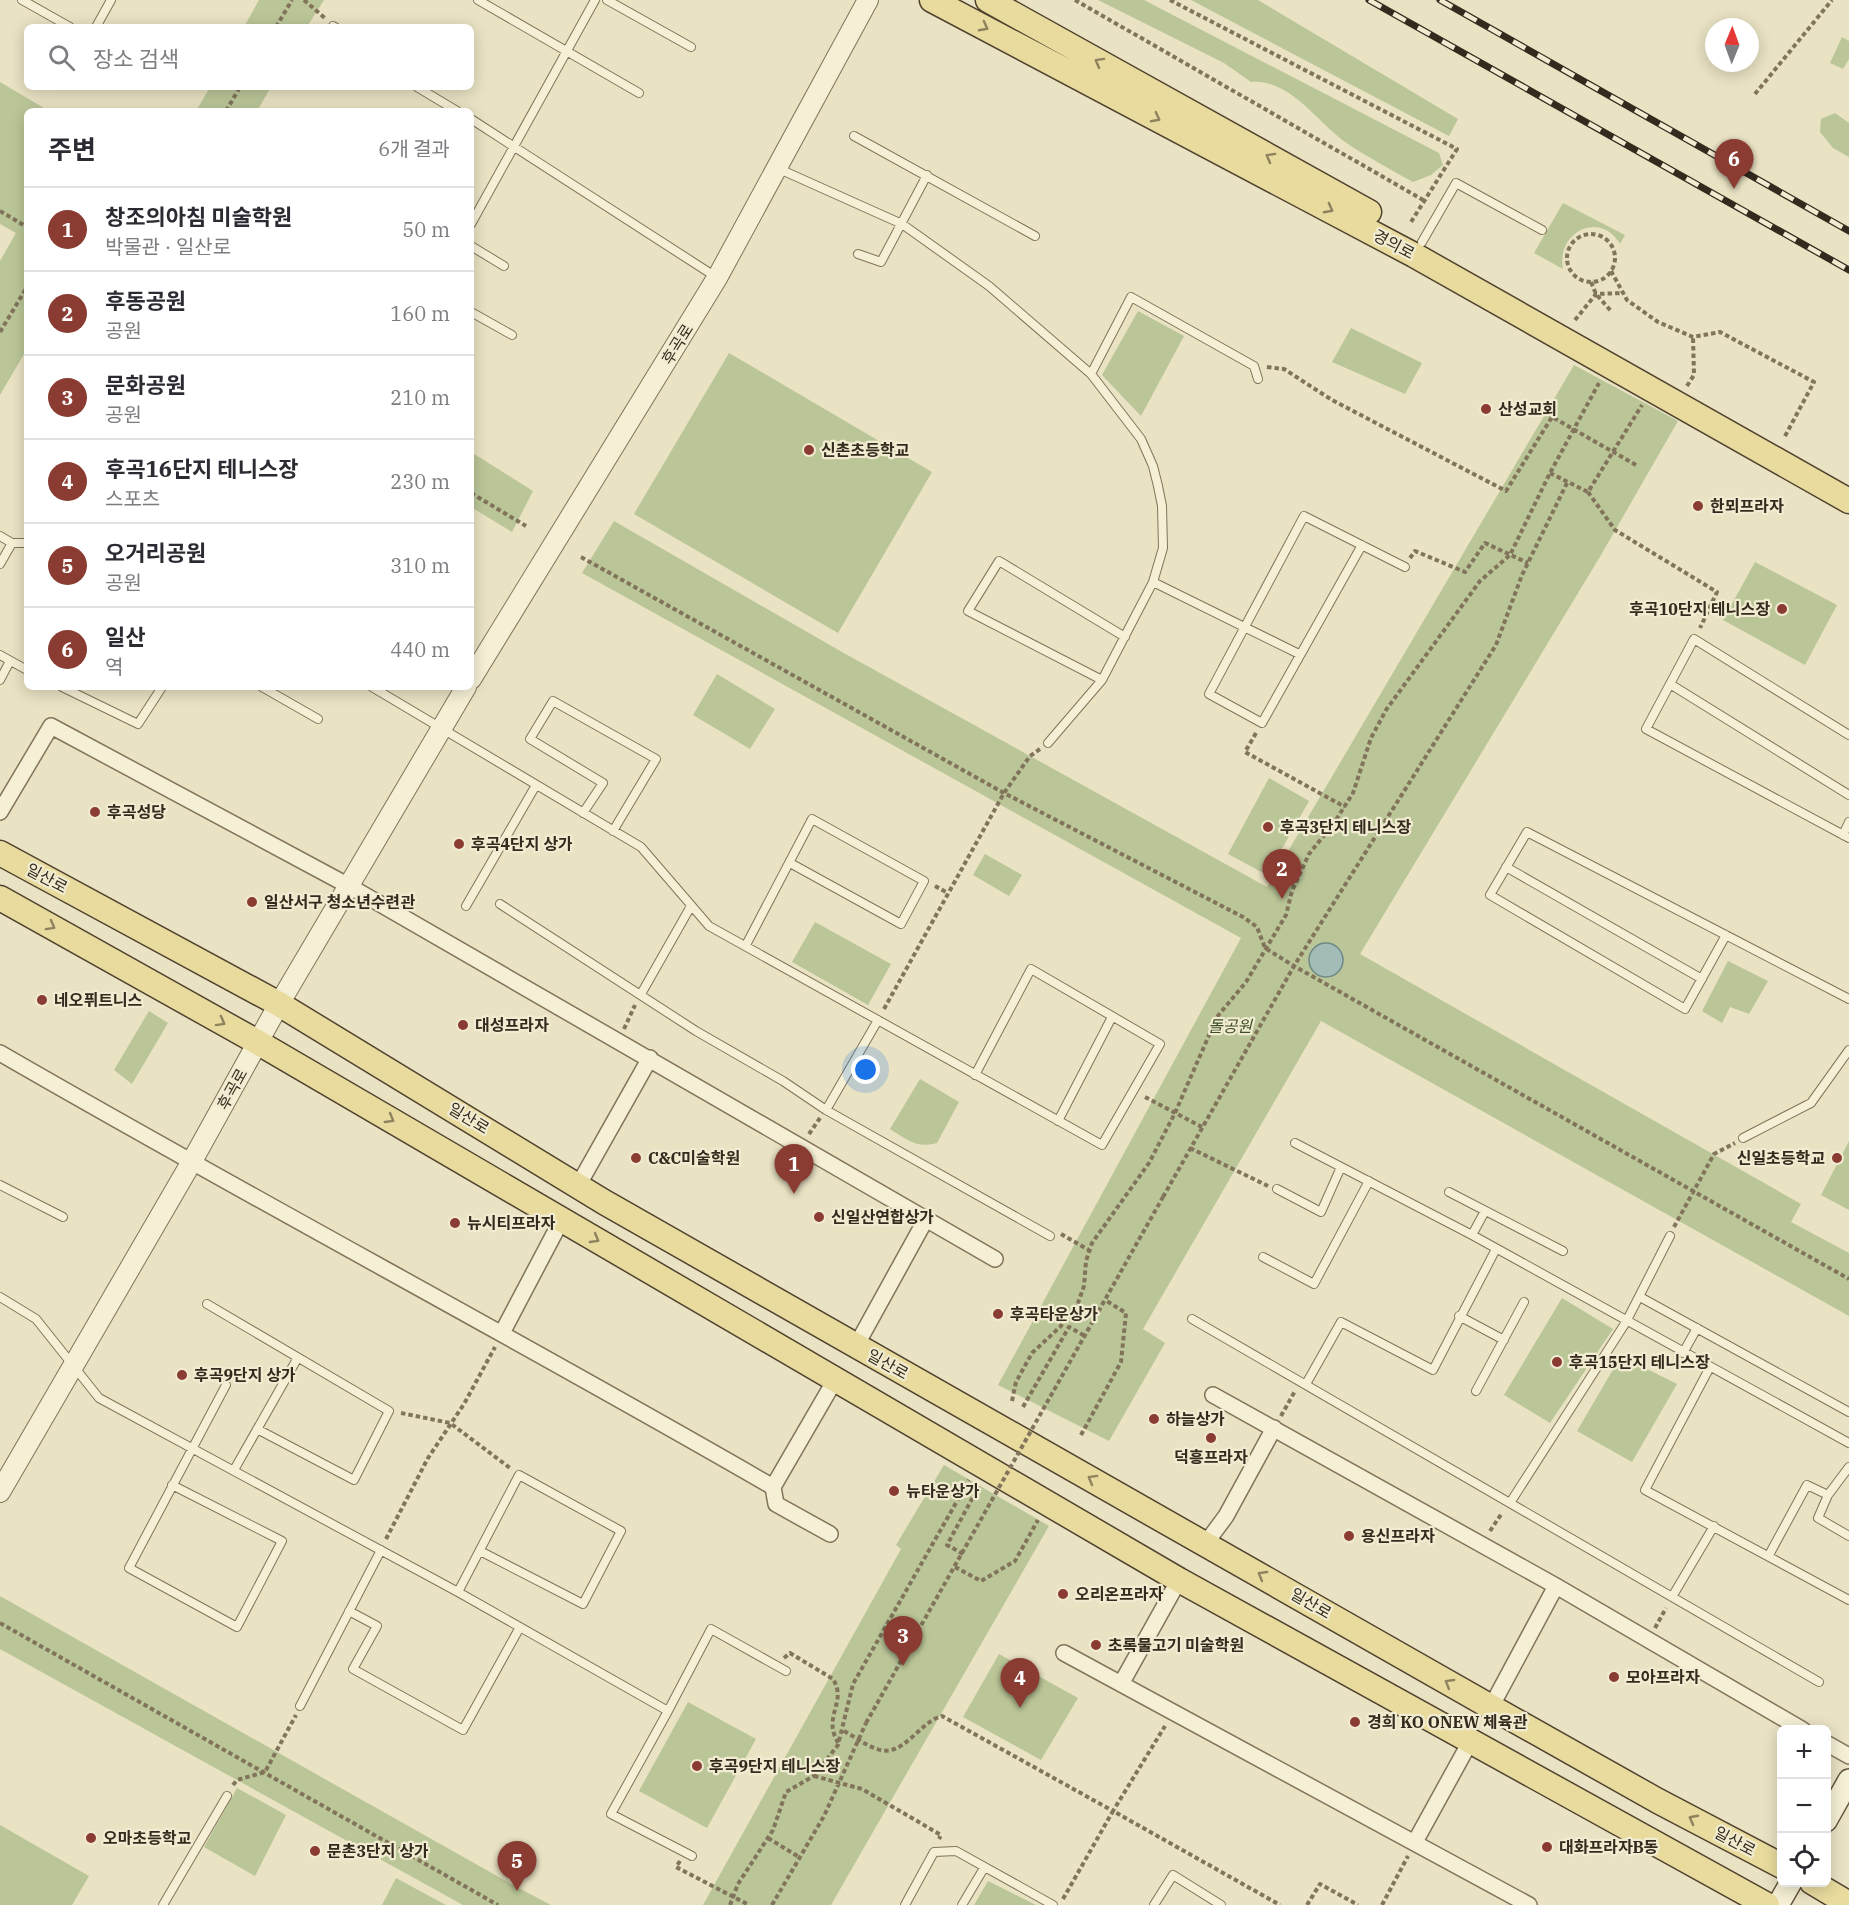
<!DOCTYPE html>
<html lang="ko">
<meta charset="utf-8">
<style>
:root{--surface:#fff;--page:#f2f2f3;--text:#2b2b33;--muted:#7c7c81;--line:#e1e1e2;--accent:#8a3c32}
body{margin:0;font-family:"IBM Plex Serif","Noto Sans KR",serif;background:var(--page);color:var(--text)}
.controls{position:absolute;right:18px;bottom:18px;display:grid;overflow:hidden;border-radius:9px;box-shadow:0 3px 15px #0003}
.controls button{width:54px;height:54px;display:grid;place-items:center;padding:0;border:0;border-bottom:2px solid var(--line);background:var(--surface);color:var(--text);font:30px sans-serif}
.compass{position:absolute;left:1705px;top:18px;width:54px;height:54px;border-radius:50%;background:var(--surface);box-shadow:0 3px 15px #0003;rotate:1deg}
.you{position:absolute;left:866px;top:1070px;width:21px;height:21px;margin:-15px;border:4px solid #fff;border-radius:50%;background:#1a73e8;box-shadow:0 0 0 9px #1a73e833}
.badge{display:grid;place-items:center;width:39px;height:39px;border-radius:50%;background:var(--accent);color:#fff;font-size:20px;font-weight:700}
.pin{position:absolute;translate:-50% -50px;filter:drop-shadow(0 2px 3px #0008)}
.pin::after{content:'';position:absolute;top:32px;width:21px;height:18px;background:inherit;clip-path:polygon(0 0,100% 0,50% 100%)}
.list{margin:0;padding:0;list-style:none}
h2{display:flex;justify-content:space-between;align-items:center;height:78px;margin:0;padding:0 24px;font-size:26px}
h2 small{font-size:20px;font-weight:400;color:var(--muted)}
.list li{display:grid;grid-template-columns:39px 1fr auto;gap:18px;align-items:center;box-sizing:border-box;height:84px;padding:0 24px;border-top:2px solid var(--line)}
.list b{display:block;font-size:22px;white-space:nowrap}
.list p{margin:0;font-size:20px;white-space:nowrap;color:var(--muted)}
.list em{font-size:20px;font-style:normal;color:var(--muted)}
.icon{flex:none;width:33px;height:33px;fill:none;stroke:currentColor;stroke-width:2;stroke-linecap:round;stroke-linejoin:round}
.map{position:relative;flex:none;width:1849px;height:1905px;overflow:hidden}
.search{position:absolute;background:var(--surface);box-shadow:0 3px 15px #0003;left:24px;top:24px;width:450px;height:66px;display:flex;align-items:center;gap:15px;box-sizing:border-box;padding:0 21px;border-radius:9px;color:var(--muted);font-size:22px}
.panel{position:absolute;background:var(--surface);box-shadow:0 3px 15px #0003;left:24px;top:108px;width:450px;height:582px;border-radius:9px}
.map>svg:first-child{display:block}
.green{fill:#bbc698}
.water{fill:#a4bcb8;stroke:#6d8985;stroke-width:1.5}
.lines{fill:none;stroke-linecap:round;stroke-linejoin:round}
.service-casing{stroke:#81745b;stroke-width:10}
.minor-casing{stroke:#81745b;stroke-width:18}
.tertiary-casing{stroke:#81745b;stroke-width:22}
.secondary-casing{stroke:#63553f;stroke-width:24}
.primary-casing{stroke:#4f422f;stroke-width:27}
.path{stroke:#81745b;stroke-width:4;stroke-dasharray:4.5 3;stroke-linecap:butt}
.service{stroke:#f5efd5;stroke-width:8}
.minor{stroke:#f5efd5;stroke-width:15}
.tertiary{stroke:#f5efd5;stroke-width:20}
.secondary{stroke:#f5efd5;stroke-width:21}
.primary{stroke:#e9db9e;stroke-width:24}
.rail-casing{stroke:#332b1e;stroke-width:7}
.rail{stroke:#f1ecd1;stroke-width:4.5;stroke-dasharray:14;stroke-linecap:butt}
.path-bridge{stroke:#81745b;stroke-width:4;stroke-dasharray:4.5 3;stroke-linecap:butt}
.oneway{stroke:#8e835e}
.poi-dot{fill:#8a3c32;stroke:#f1ecd1;stroke-width:2}
.labels{text-anchor:middle;dominant-baseline:central;stroke-width:4.5;stroke-linejoin:round;paint-order:stroke}
.street-label{font-size:16px;fill:#332b1e;stroke:#f1ecd1}
.poi-label{font-size:16px;font-weight:bold;fill:#332b1e;stroke:#f1ecd1;text-anchor:start}
.park-label{font-size:16px;font-style:italic;fill:#3f4d27;stroke:#f1ecd1}
</style>
<div class="map">
<svg width="1849" height="1905" viewBox="0 0 1849 1905">
<rect width="100%" height="100%" fill="#e9e2c3"/>
<!-- green -->
<path class="green" d="M259,0H324L307,27H244Z
M1098,0H1144L1439,153L1443,165L1431,175L1413,182C1390,169 1367,157 1345,142C1316,121 1290,79 1251,82L1224,63Z
M1191,0H1258L1458,119L1449,136Z
M1842,37L1849,41V59L1843,69L1830,63Z
M0,82L49,111H27V349L0,395V261L16,233L0,224Z
M210,87H271L257,111H196Z
M1835,113L1849,123V157L1833,148L1820,132L1821,119Z
M1563,203L1625,235L1620,244C1601,210 1556,231 1563,269L1534,253Z
M1138,311L1184,336L1141,416L1102,375Z
M1351,328L1422,363L1405,394L1332,362Z
M729,353L932,472L838,633L634,514Z
M1574,365L1678,421L1601,555L1360,954L1801,1204L1791,1222L1849,1253V1316L1321,1021L1143,1329L1165,1343L1109,1441L998,1385L1241,938L582,573L614,521L842,652L1267,887Z
M471,452L533,491L512,532L471,507Z
M1755,562L1837,605L1805,665L1723,620Z
M717,674L775,709L750,749L693,715Z
M1269,778L1309,801L1267,875L1228,854Z
M985,854L1022,875L1009,896L973,875Z
M815,922L891,964L868,1005L792,962Z
M1728,961L1768,981L1749,1014L1730,1007L1722,1023L1702,1011Z
M149,1011L168,1023L132,1084L114,1070Z
M920,1079L959,1102L937,1143C917,1149 906,1139 890,1129Z
M1849,1141V1210L1821,1195Z
M1562,1298L1613,1329L1550,1423L1504,1395Z
M1621,1356L1677,1384L1632,1462L1577,1431Z
M944,1465L1049,1526L831,1905H703L901,1549L896,1545Z
M0,1596L513,1885L551,1905H463L0,1649Z
M999,1654L1078,1698L1041,1760L963,1717Z
M688,1702L756,1739L707,1828L639,1791Z
M237,1788L286,1815L255,1876L204,1847Z
M0,1825L89,1876L72,1905H0Z
M396,1878L446,1905H382Z
M988,1881L1036,1905H974Z"/>
<!-- water -->
<path class="water" d="M1309 960a17 17 0 1 1 34 0a17 17 0 1 1-34 0Z"/>
<g class="lines">
<!-- service casing -->
<g class="service-casing">
<path id="service" d="M22,0L70,27
M478,0L639,93
M607,0L691,47
M333,26L335,27
M96,27L111,0
M417,87L457,111
M471,119L716,277
M854,136L1035,236
M777,168L902,224L989,286L1091,374L1141,439L1153,466L1158,486L1162,506L1163,548L1153,582L1102,680L1048,743
M471,224L595,0
M1422,242L1456,183L1542,230
M471,246L504,266
M858,254L881,262L927,175
M471,312L512,335
M1091,374L1131,297L1254,366L1258,379
M0,536L12,543H27
M1362,545L1262,723L1209,694L1304,516L1405,567
M0,564L12,543
M1153,582L1299,654
M0,655L27,670
M0,680L10,661
M1102,680L968,611L999,561L1125,637
M1670,684L1849,795
M62,687L138,724L162,687
M262,687L318,719
M372,687L641,847L709,926L1102,1145L1160,1044L1031,969L975,1075
M1849,735L1694,639L1646,729L1849,838
M583,813L603,783L530,739L553,701L656,759L613,831
M1843,835L1849,822
M1506,867L1702,979
M500,904L696,1031L783,1081L826,1110L1050,1236
M466,906L536,785
M1726,935L1685,1009L1490,895L1527,832L1849,999
M746,945L812,819L924,881L901,924L790,863
M641,994L691,906
M826,1110L878,1020
M1058,1121L1112,1017
M1743,1138L1811,1103L1849,1050
M1295,1143L1472,1235L1849,1443
M0,1185L63,1217
M1277,1189L1321,1212L1341,1167
M1449,1192L1563,1251
M1472,1235L1485,1211
M1263,1257L1314,1284L1369,1181
M0,1297L36,1319L99,1398L458,1592L668,1711L711,1629L786,1671
M1640,1297L1849,1412
M207,1304L389,1411L354,1480L257,1429
M1459,1316L1504,1340
M1192,1319L1819,1682
M1683,1353L1697,1328
M1710,1367L1645,1490L1849,1600
M1306,1384L1341,1322L1433,1370L1496,1249
M1476,1391L1524,1302
M1849,1467L1828,1495L1818,1518L1849,1536
M234,1470L297,1359
M172,1485L282,1541L237,1627L129,1568L226,1385
M1510,1503L1626,1322L1670,1236
M1769,1555L1807,1485L1828,1495
M458,1592L519,1475L621,1531L583,1604L480,1551
M1672,1597L1714,1526
M349,1611L377,1626L353,1669L463,1730L520,1627
M300,1706L381,1550
M668,1711L611,1814L692,1856
M163,1905L227,1796
M905,1905L934,1852L956,1851L1053,1905
M962,1905L984,1868
M1154,1905L1173,1875L1221,1905"/>
</g>
<!-- minor casing -->
<g class="minor-casing">
<path id="minor" d="M0,812L51,726L349,886L995,1259
M0,1053C256,1201 517,1339 773,1487L776,1504L830,1534
M579,1184L650,1058
M502,1333L562,1219
M856,1346L926,1219
M1213,1395L1556,1586L1803,1730
M773,1487L835,1380
M1206,1543L1226,1516L1274,1428
M1064,1653L1529,1905
M1121,1684L1179,1580
M1491,1707L1556,1586
M1826,1743L1849,1756
M1415,1842L1470,1742"/>
</g>
<!-- tertiary casing -->
<g class="tertiary-casing">
<path id="tertiary" d="M471,679L717,278L868,0
M0,1492L191,1163L279,1004L466,687"/>
</g>
<!-- secondary casing -->
<g class="secondary-casing">
<path id="secondary" d="M1826,1821L1849,1780
M1778,1905L1791,1882"/>
</g>
<!-- primary casing -->
<g class="primary-casing">
<path id="primary" d="M932,0L1414,255L1849,501
M988,0L1369,212
M0,853L279,1004L604,1202L1491,1707L1658,1801L1782,1866
M0,898L259,1043L1179,1580L1767,1905
M1812,1882L1849,1904"/>
</g>
<!-- path -->
<path class="path" d="M304,0L326,19
M1075,0L1425,201
M1170,0L1457,149L1411,222
M276,27L292,0
M1755,94L1832,0
M226,111L240,87
M0,211L27,227
M1567 258a24 24 0 1 1 48 0a24 24 0 1 1-48 0Z
M1611,271L1627,300L1658,322L1693,337L1720,332L1814,382L1784,438
M1591,282L1596,294L1611,311
M1575,320L1596,294L1623,293
M0,332L27,287
M1267,367L1284,369L1332,400L1506,491L1552,417L1636,465
M1687,386L1694,375L1693,337
M1550,473L1588,492L1642,405
M1588,492L1615,530L1717,592L1700,628
M471,493L526,526
M581,557L1004,793L1243,917L1257,927L1265,948L1294,966L1849,1279
M1410,558L1415,551L1465,572L1485,543L1528,563
M1256,733L1245,752L1345,807
M935,886L948,893
M884,1009L1004,793L1030,756L1040,749
M624,1029L635,1005
M1145,1097L1202,1127
M809,1134L820,1118
M1190,1148L1268,1186
M1163,1197L1294,966L1496,645L1522,575L1567,483
M1674,1227L1714,1154L1735,1143
M1061,1234L1089,1250
M1012,1401L1016,1382L1032,1353L1060,1327L1078,1303L1084,1286L1086,1261L1092,1243L1149,1163L1175,1113L1217,1017L1246,982L1286,915L1292,891L1309,854L1334,823L1353,793L1371,738L1386,710L1480,581L1510,555L1550,473L1599,383
M1023,1407L1069,1327L1085,1336
M401,1413L450,1423L510,1468
M1281,1416L1295,1391
M1081,1435L1121,1362L1126,1313L1105,1300
M1490,1531L1502,1513
M386,1539L428,1458L464,1404L495,1347
M963,1554L947,1545L979,1486
M955,1567L981,1581L1015,1561L1038,1520
M0,1623L498,1905
M1655,1628L1666,1608
M784,1658L790,1653L833,1679C848,1703 821,1717 839,1744
M844,1731C855,1737 865,1745 877,1749C903,1759 920,1721 942,1716L1113,1811L1165,1726
M814,1776L862,1789L941,1835L939,1839
M233,1785L237,1780L265,1772L296,1715
M768,1838L799,1857
M680,1861L676,1867L749,1905
M1063,1899L1113,1811L1280,1905
M730,1905L738,1884L773,1830L786,1792L814,1776L838,1745L853,1684L969,1480
M772,1905L824,1816L866,1723
M1307,1905L1320,1884L1358,1905
M1382,1905L1408,1856"/>
<!-- service -->
<use href="#service" class="service"/>
<!-- minor -->
<use href="#minor" class="minor"/>
<!-- tertiary -->
<use href="#tertiary" class="tertiary"/>
<!-- secondary -->
<use href="#secondary" class="secondary"/>
<!-- primary -->
<use href="#primary" class="primary"/>
<!-- rail casing -->
<g class="rail-casing">
<path id="rail" d="M1369,0L1849,270
M1440,0L1849,231"/>
</g>
<!-- rail -->
<use href="#rail" class="rail"/>
<!-- path-bridge -->
<path class="path-bridge" d="M866,1723L1163,1197"/>
</g>
<!-- one-way arrows -->
<defs><path id="oneway-chevron" d="M-2-3.5L2.5 0L-2 3.5" fill="none" stroke-width="1.6" stroke-linecap="round" stroke-linejoin="round" transform="scale(1.5)"/></defs>
<g class="oneway">
<use href="#oneway-chevron" transform="translate(984 27) rotate(28)"/>
<use href="#oneway-chevron" transform="translate(1099 62) rotate(-151)"/>
<use href="#oneway-chevron" transform="translate(1156 118) rotate(28)"/>
<use href="#oneway-chevron" transform="translate(1270 157) rotate(-151)"/>
<use href="#oneway-chevron" transform="translate(1329 209) rotate(28)"/>
<use href="#oneway-chevron" transform="translate(51 926) rotate(29)"/>
<use href="#oneway-chevron" transform="translate(221 1022) rotate(29)"/>
<use href="#oneway-chevron" transform="translate(390 1119) rotate(30)"/>
<use href="#oneway-chevron" transform="translate(595 1239) rotate(30)"/>
<use href="#oneway-chevron" transform="translate(1092 1479) rotate(-151)"/>
<use href="#oneway-chevron" transform="translate(1262 1575) rotate(-150)"/>
<use href="#oneway-chevron" transform="translate(1449 1683) rotate(-150)"/>
<use href="#oneway-chevron" transform="translate(1693 1819) rotate(-152)"/>
</g>
<!-- markers -->
<g class="poi-dot">
<circle cx="1486" cy="409" r="6"/>
<circle cx="809" cy="450" r="6"/>
<circle cx="1698" cy="506" r="6"/>
<circle cx="1782" cy="609" r="6"/>
<circle cx="95" cy="812" r="6"/>
<circle cx="1268" cy="827" r="6"/>
<circle cx="459" cy="844" r="6"/>
<circle cx="252" cy="902" r="6"/>
<circle cx="42" cy="1000" r="6"/>
<circle cx="463" cy="1025" r="6"/>
<circle cx="636" cy="1158" r="6"/>
<circle cx="1837" cy="1158" r="6"/>
<circle cx="819" cy="1217" r="6"/>
<circle cx="455" cy="1223" r="6"/>
<circle cx="998" cy="1314" r="6"/>
<circle cx="1557" cy="1362" r="6"/>
<circle cx="182" cy="1375" r="6"/>
<circle cx="1154" cy="1419" r="6"/>
<circle cx="1211" cy="1438" r="6"/>
<circle cx="894" cy="1491" r="6"/>
<circle cx="1349" cy="1536" r="6"/>
<circle cx="1063" cy="1594" r="6"/>
<circle cx="1096" cy="1645" r="6"/>
<circle cx="1614" cy="1677" r="6"/>
<circle cx="1355" cy="1722" r="6"/>
<circle cx="697" cy="1766" r="6"/>
<circle cx="91" cy="1838" r="6"/>
<circle cx="1547" cy="1847" r="6"/>
<circle cx="315" cy="1851" r="6"/>
</g>
<g class="labels">
<!-- street labels -->
<g class="street-label">
<text transform="translate(1394 244) rotate(28)">경의로</text>
<text transform="translate(677 344) rotate(-58)">후곡로</text>
<text transform="translate(47 878) rotate(28)">일산로</text>
<text transform="translate(232 1089) rotate(-61)">후곡로</text>
<text transform="translate(469 1118) rotate(31)">일산로</text>
<text transform="translate(888 1364) rotate(29)">일산로</text>
<text transform="translate(1311 1603) rotate(30)">일산로</text>
<text transform="translate(1735 1841) rotate(28)">일산로</text>
</g>
<!-- poi labels -->
<g class="poi-label">
<text x="1498" y="409">산성교회</text>
<text x="821" y="450">신촌초등학교</text>
<text x="1710" y="506">한뫼프라자</text>
<text x="1770" y="609" text-anchor="end">후곡10단지 테니스장</text>
<text x="107" y="812">후곡성당</text>
<text x="1280" y="827">후곡3단지 테니스장</text>
<text x="471" y="844">후곡4단지 상가</text>
<text x="264" y="902">일산서구 청소년수련관</text>
<text x="54" y="1000">네오퓌트니스</text>
<text x="475" y="1025">대성프라자</text>
<text x="648" y="1158">C&amp;C미술학원</text>
<text x="1825" y="1158" text-anchor="end">신일초등학교</text>
<text x="831" y="1217">신일산연합상가</text>
<text x="467" y="1223">뉴시티프라자</text>
<text x="1010" y="1314">후곡타운상가</text>
<text x="1569" y="1362">후곡15단지 테니스장</text>
<text x="194" y="1375">후곡9단지 상가</text>
<text x="1166" y="1419">하늘상가</text>
<text x="1211" y="1457" text-anchor="middle">덕흥프라자</text>
<text x="906" y="1491">뉴타운상가</text>
<text x="1361" y="1536">용신프라자</text>
<text x="1075" y="1594">오리온프라자</text>
<text x="1108" y="1645">초록물고기 미술학원</text>
<text x="1626" y="1677">모아프라자</text>
<text x="1367" y="1722">경희 KO ONEW 체육관</text>
<text x="709" y="1766">후곡9단지 테니스장</text>
<text x="103" y="1838">오마초등학교</text>
<text x="1559" y="1847">대화프라자B동</text>
<text x="327" y="1851">문촌3단지 상가</text>
</g>
<!-- park labels -->
<g class="park-label">
<text x="1230" y="1026">돌공원</text>
</g>
</g>
</svg>
<div class="controls">
<button>+</button>
<button>−</button>
<button><svg class="icon" aria-label="locate" viewBox="0 0 24 24"><circle cx="12" cy="12" r="6"/><path d="M12 2v4M12 18v4M2 12h4M18 12h4"/></svg></button>
</div>
<svg class="compass" viewBox="-18 -18 36 36"><path d="M0-13l5 13h-10z" fill="#e53935"/><path d="M0 13l5-13h-10z" fill="#7c7c81"/></svg>
<div class="you"></div>
<div class="pin badge" style="left:794px;top:1194px">1</div>
<div class="pin badge" style="left:1282px;top:899px">2</div>
<div class="pin badge" style="left:903px;top:1666px">3</div>
<div class="pin badge" style="left:1020px;top:1708px">4</div>
<div class="pin badge" style="left:517px;top:1891px">5</div>
<div class="pin badge" style="left:1734px;top:189px">6</div>
<div class="search"><svg class="icon" aria-label="search" viewBox="0 0 24 24"><circle cx="10" cy="10" r="6"/><path d="M15 15l6 6"/></svg>장소 검색</div>
<section class="panel">
<h2>주변<small>6개 결과</small></h2>
<ul class="list">
<li><span class="badge">1</span><div><b>창조의아침 미술학원</b><p>박물관 · 일산로</p></div><em>50 m</em></li>
<li><span class="badge">2</span><div><b>후동공원</b><p>공원</p></div><em>160 m</em></li>
<li><span class="badge">3</span><div><b>문화공원</b><p>공원</p></div><em>210 m</em></li>
<li><span class="badge">4</span><div><b>후곡16단지 테니스장</b><p>스포츠</p></div><em>230 m</em></li>
<li><span class="badge">5</span><div><b>오거리공원</b><p>공원</p></div><em>310 m</em></li>
<li><span class="badge">6</span><div><b>일산</b><p>역</p></div><em>440 m</em></li>
</ul>
</section>
</div>
